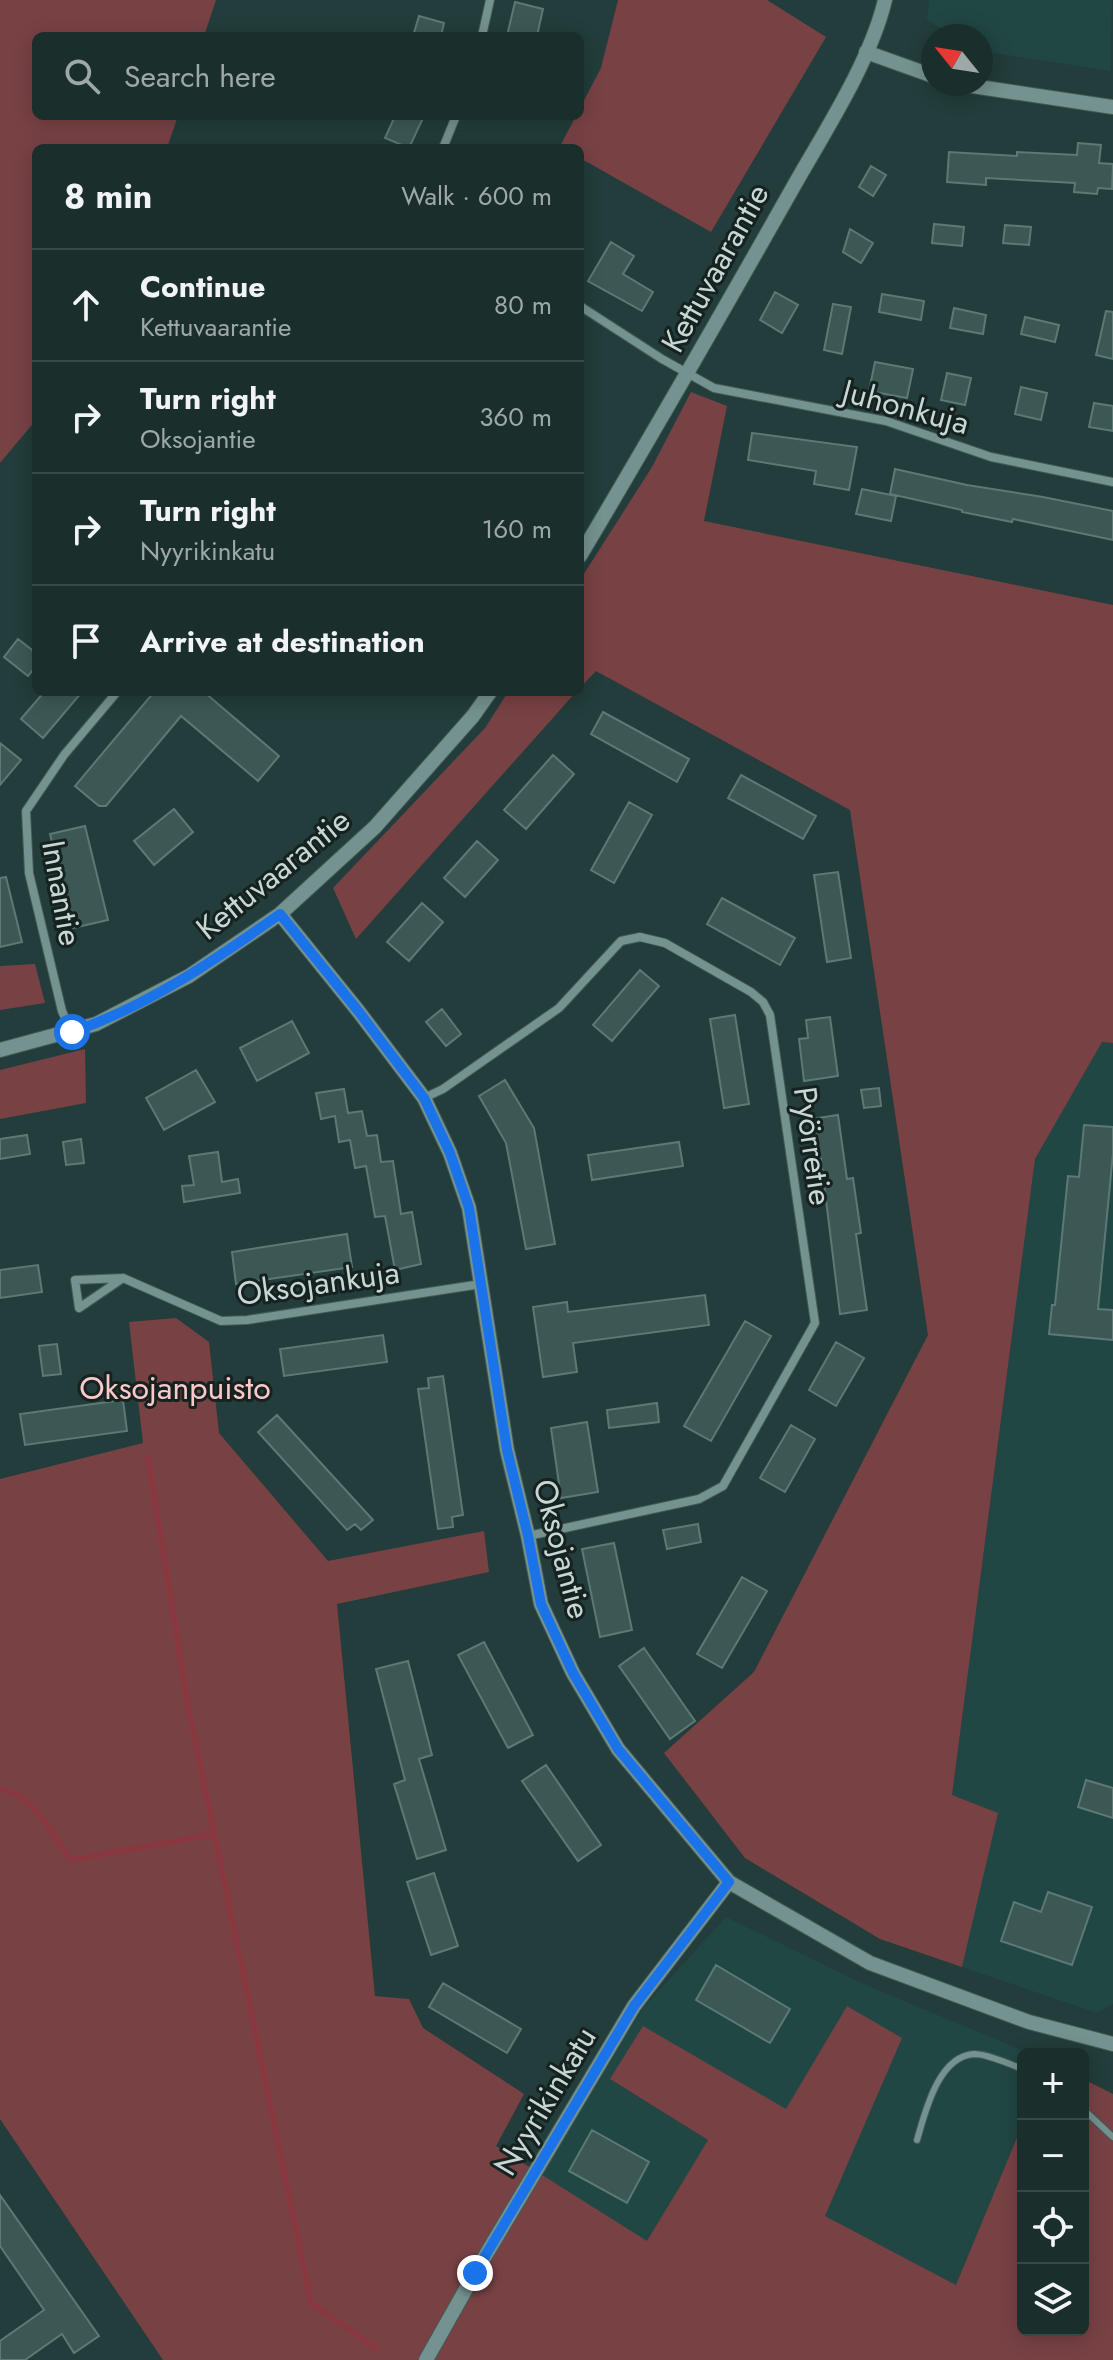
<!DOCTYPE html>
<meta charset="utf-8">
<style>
:root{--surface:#1a2e2c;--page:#273a38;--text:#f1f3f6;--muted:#9fa8a9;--line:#384a48}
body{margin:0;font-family:Jost,sans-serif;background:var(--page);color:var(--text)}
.controls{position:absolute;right:24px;bottom:24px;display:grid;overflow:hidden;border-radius:12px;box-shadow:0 4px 20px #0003}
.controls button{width:72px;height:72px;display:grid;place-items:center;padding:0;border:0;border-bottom:2px solid var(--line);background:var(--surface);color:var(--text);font:40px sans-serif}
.compass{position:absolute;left:921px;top:24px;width:72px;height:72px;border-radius:50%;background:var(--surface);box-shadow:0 4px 20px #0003;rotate:300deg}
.stop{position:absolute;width:24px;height:24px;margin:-18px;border:6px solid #1a73e8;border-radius:50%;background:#fff}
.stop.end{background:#1a73e8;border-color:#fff;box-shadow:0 2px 8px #0008}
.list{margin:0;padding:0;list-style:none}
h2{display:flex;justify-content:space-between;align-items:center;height:104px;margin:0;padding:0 32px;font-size:34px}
h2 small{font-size:26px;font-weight:400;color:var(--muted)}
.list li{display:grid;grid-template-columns:52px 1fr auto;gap:24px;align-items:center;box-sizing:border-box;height:112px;padding:0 32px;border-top:2px solid var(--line)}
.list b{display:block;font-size:30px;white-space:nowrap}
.list p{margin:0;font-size:26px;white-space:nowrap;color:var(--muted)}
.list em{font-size:26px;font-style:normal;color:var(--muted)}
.icon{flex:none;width:44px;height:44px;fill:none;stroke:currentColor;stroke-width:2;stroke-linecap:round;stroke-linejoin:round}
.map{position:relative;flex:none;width:1113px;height:2360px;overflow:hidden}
.search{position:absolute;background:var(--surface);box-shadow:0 4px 20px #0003;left:32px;top:32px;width:552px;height:88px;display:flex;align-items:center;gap:20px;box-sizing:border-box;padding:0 28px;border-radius:12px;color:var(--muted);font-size:30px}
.panel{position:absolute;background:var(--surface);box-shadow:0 4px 20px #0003;left:32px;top:144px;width:552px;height:552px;border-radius:12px}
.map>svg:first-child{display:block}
.built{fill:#214744}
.green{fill:#784245}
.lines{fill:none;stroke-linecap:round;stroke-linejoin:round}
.stream{stroke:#893840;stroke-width:6}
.building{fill:#3c5855;stroke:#5c7976;stroke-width:2}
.service-casing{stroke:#425a58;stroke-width:8}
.minor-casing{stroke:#425a58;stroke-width:10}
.tertiary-casing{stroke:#425a58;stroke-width:16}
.service{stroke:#74928f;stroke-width:6}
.minor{stroke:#74928f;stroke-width:8}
.tertiary{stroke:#74928f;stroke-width:14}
.route{stroke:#1a73e8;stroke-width:10}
.labels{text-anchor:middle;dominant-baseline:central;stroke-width:6;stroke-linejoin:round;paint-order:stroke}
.street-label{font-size:32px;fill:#c8d7d5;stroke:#162220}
.park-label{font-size:32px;fill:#fbc9ca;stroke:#162220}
</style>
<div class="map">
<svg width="1113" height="2360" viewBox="0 0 1113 2360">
<rect width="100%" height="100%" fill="#223d3b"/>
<!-- built -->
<path class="built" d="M929,0H1112L1110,71L981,51V36H952L927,20Z
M1102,1042L1113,1043V2004L1097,2013L962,1967L997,1813L952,1795L1035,1159Z
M726,1917L859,1982L1031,2054H1023V2123L956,2285L825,2216L901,2038L847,2006L786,2110L643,2026L611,2080L708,2140L647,2242L542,2175L643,2008Z"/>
<!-- green -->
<path class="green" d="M0,0H216L204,36H36V116H178L167,148H36V420L0,463Z
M618,0H767L826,37L711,232L580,158V148L560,146L576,116H580V108L601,68Z
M691,392L727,406L704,521L1113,605V1043L1102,1042L1035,1159L952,1795L998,1813L962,1967L880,1939L745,1858L664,1753L754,1672L928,1335L850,810L596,671L580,688V580L652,467Z
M508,692H576L356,939L333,888L485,728Z
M35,964L45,1003L0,1010V966Z
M85,1049L86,1103L0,1119V1070Z
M176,1318L209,1342L219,1433L328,1561L484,1531L489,1572L337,1604L375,1996L409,1999L423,2028L524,2094L496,2146L647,2241L708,2140L610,2079L643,2026L786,2109L847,2006L902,2038L825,2216L956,2285L1023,2123V2330H1083V2079L1113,2094V2360H163L0,2119V1479L143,1443L129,1322Z"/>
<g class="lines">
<!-- stream -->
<path class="stream" d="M148,1458L189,1711L311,2303L376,2348
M0,1789C33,1794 52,1835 71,1860L214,1834"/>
</g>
<!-- building -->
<path class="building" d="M515,2L543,9L537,36H507Z
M419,16L444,23L441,36H413Z
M395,116H424L409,148L385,138Z
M1078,143L1101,145L1099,163L1113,164L1112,189L1098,188L1097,194L1074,192L1075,183L986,178V185L947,182L949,152L1017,156V152L1077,155Z
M871,166L886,175L873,196L859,187Z
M934,224L964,227L962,246L932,243Z
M1005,225L1031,227L1029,245L1003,243Z
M850,229L873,243L861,263L843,252Z
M611,242L634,256L623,274L653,292L642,311L588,281Z
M775,292L798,305L782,333L760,320Z
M882,294L924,301L921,320L879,312Z
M833,304L851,307L842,354L824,350Z
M954,308L986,315L983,334L950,328Z
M1106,311L1113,312V359L1096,355Z
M1025,317L1059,325L1055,342L1021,334Z
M875,362L913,369L907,398L869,391Z
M947,373L971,378L965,405L941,400Z
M1021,387L1047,393L1041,420L1015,414Z
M1094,403L1113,406V431L1089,427Z
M752,433L857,447L849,490L814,484L816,471L748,460Z
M895,469L967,485L1043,497L1113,511V540L1013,519L1012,522L962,512V510L890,494Z
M862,489L896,496L891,521L856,514Z
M18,639L36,653V666L28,676L4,657Z
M44,692H82L43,738L21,719Z
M154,692H204L279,756L258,781L181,716L106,806H99L75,786Z
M603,712L689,759L677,782L591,734Z
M0,743L21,760L0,785Z
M553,755L574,774L526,829L504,810Z
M741,775L816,816L803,839L728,798Z
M629,802L652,815L614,883L591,870Z
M174,809L193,832L154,865L134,841Z
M85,826L108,920L73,928L50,834Z
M477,841L498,860L465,897L444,878Z
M838,872L851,958L827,962L814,875Z
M6,877L22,942L0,947V878Z
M722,898L795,938L780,965L707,924Z
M422,903L443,922L409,961L387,942Z
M640,970L659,986L612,1041L593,1025Z
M442,1009L461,1034L446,1046L426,1022Z
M735,1015L749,1104L724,1108L710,1019Z
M830,1017L838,1076L804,1081L799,1039L808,1038L806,1020Z
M292,1021L309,1053L257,1081L240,1048Z
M196,1070L215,1102L164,1130L146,1098Z
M505,1080L534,1128L555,1244L526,1249L506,1143L479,1096Z
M879,1088L881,1106L864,1108L861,1090Z
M344,1089L348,1113L362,1111L367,1136L377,1135L381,1162L393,1161L401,1214L412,1212L421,1264L395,1270L385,1216L375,1217L366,1166L355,1168L350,1140L339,1142L335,1116L321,1119L316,1093Z
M838,1115L847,1179L853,1178L861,1233L856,1234L867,1310L840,1314L821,1159H817L811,1119Z
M1084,1125L1113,1127V1153L1098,1309L1113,1310V1340L1049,1334L1052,1305H1055L1068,1176L1079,1177Z
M27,1135L30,1154L0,1159V1139Z
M81,1139L84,1163L66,1165L63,1142Z
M679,1142L683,1166L592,1180L588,1155Z
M218,1152L222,1182L238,1179L240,1193L184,1202L182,1186L194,1185L189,1156Z
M347,1234L352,1267L236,1284L232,1252Z
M38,1265L42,1292L0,1298V1270Z
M705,1295L709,1325L573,1343L577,1372L543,1377L533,1307L567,1302L568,1312Z
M745,1321L771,1336L711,1441L684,1426Z
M383,1335L387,1362L284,1376L280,1349Z
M836,1342L864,1358L836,1406L809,1390Z
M57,1344L61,1374L43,1376L39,1346Z
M443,1376L463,1515L452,1517L453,1527L438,1529L418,1389L429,1388L428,1378Z
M123,1400L127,1431L25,1445L20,1414Z
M657,1403L659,1422L609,1428L607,1410Z
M277,1415L373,1520L361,1530L355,1524L347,1530L258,1432Z
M587,1422L598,1492L561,1498L551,1428Z
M791,1425L815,1439L785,1492L760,1478Z
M698,1524L701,1542L667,1549L663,1530Z
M614,1543L632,1630L600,1637L582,1549Z
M742,1577L767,1591L722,1668L697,1654Z
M484,1642L533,1735L508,1748L458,1655Z
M644,1648L695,1721L670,1739L619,1666Z
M408,1661L432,1755L419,1759L446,1850L417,1859L394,1784L405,1780L376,1669Z
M546,1765L601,1845L578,1861L522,1781Z
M1086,1780L1113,1788V1818L1078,1807Z
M434,1873L458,1946L431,1955L407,1882Z
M1048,1892L1092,1907L1072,1965L1001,1941L1014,1902L1041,1912Z
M716,1965L790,2009L770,2043L696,2000Z
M443,1983L521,2029L507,2053L429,2007Z
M592,2130L649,2162L627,2203L569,2171Z
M0,2195L99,2336L74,2353L62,2334L25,2360H0V2341L44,2310L0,2246Z"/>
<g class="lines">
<!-- service casing -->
<g class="service-casing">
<path id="service" d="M1083,2109L1113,2137
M917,2140C925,2113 938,2056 974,2054C989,2054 1008,2064 1023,2069"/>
</g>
<!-- minor casing -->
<g class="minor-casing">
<path id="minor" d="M482,36L490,0
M443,148L456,116
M580,306L662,359L714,388L886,421L991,457L1113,482
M71,1031L62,1011L29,873L26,811L64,755L117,692
M424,1098L443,1089L559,1008L621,941L640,937L665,943L751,992L763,1002L770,1015L815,1323L723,1486L699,1499L528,1536
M123,1278L79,1308L75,1280L123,1278L221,1321L247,1320L481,1284"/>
</g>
<!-- tertiary casing -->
<g class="tertiary-casing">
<path id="tertiary" d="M866,52L933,76
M959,84L1113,107
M580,556C652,435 722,313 791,191C823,134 870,63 885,0
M280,914L359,1012L424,1098L450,1153L469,1208L507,1450L528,1536L541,1604L573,1673L618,1749L729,1882L870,1963L1029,2022L1113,2044
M0,1050L96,1024L189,976L280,914L375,827L473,716L490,692
M426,2360L475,2273L634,2006L729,1882"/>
</g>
<!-- service -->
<use href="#service" class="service"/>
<!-- minor -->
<use href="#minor" class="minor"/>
<!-- tertiary -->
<use href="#tertiary" class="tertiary"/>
</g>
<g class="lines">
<!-- route -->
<path class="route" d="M72,1032C148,1006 215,960 280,914L359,1012L424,1098L450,1153L469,1208L507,1450L528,1536L541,1604L573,1673L618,1749L729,1882L634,2006L475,2273"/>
</g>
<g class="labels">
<!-- street labels -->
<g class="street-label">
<text transform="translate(715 268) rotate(-61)">Kettuvaarantie</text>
<text transform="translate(906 407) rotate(15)">Juhonkuja</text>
<text transform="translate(273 874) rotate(-39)">Kettuvaarantie</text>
<text transform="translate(62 893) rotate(80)">Innantie</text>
<text transform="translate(813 1146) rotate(82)">Pyörretie</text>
<text transform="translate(318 1283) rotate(-8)">Oksojankuja</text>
<text transform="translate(562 1549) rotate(75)">Oksojantie</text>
<text transform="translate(545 2101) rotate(-59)">Nyyrikinkatu</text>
</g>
<!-- park labels -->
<g class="park-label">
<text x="175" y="1388">Oksojanpuisto</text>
</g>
</g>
</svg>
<div class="controls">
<button>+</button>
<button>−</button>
<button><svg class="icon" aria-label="locate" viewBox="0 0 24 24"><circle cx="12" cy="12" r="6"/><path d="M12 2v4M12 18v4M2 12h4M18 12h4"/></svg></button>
<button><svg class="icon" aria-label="layers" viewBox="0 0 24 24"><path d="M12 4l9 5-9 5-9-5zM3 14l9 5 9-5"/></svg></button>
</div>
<svg class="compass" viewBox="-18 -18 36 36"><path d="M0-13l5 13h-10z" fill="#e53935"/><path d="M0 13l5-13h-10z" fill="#9fa8a9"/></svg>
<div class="stop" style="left:72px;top:1032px"></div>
<div class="stop end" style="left:475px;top:2273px"></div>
<div class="search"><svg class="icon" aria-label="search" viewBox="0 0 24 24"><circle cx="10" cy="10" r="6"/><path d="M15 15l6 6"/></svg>Search here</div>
<section class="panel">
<h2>8 min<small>Walk · 600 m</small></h2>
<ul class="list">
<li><svg class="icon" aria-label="ahead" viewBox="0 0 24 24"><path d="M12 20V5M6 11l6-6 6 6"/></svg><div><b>Continue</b><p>Kettuvaarantie</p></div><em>80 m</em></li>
<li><svg class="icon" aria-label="right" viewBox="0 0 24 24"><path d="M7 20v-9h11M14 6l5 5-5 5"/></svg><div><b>Turn right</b><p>Oksojantie</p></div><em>360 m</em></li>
<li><svg class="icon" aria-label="right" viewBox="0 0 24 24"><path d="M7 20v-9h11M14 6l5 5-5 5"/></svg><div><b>Turn right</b><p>Nyyrikinkatu</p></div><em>160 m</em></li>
<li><svg class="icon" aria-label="arrive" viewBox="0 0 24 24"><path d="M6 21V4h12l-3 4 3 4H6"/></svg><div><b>Arrive at destination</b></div></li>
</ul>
</section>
</div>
